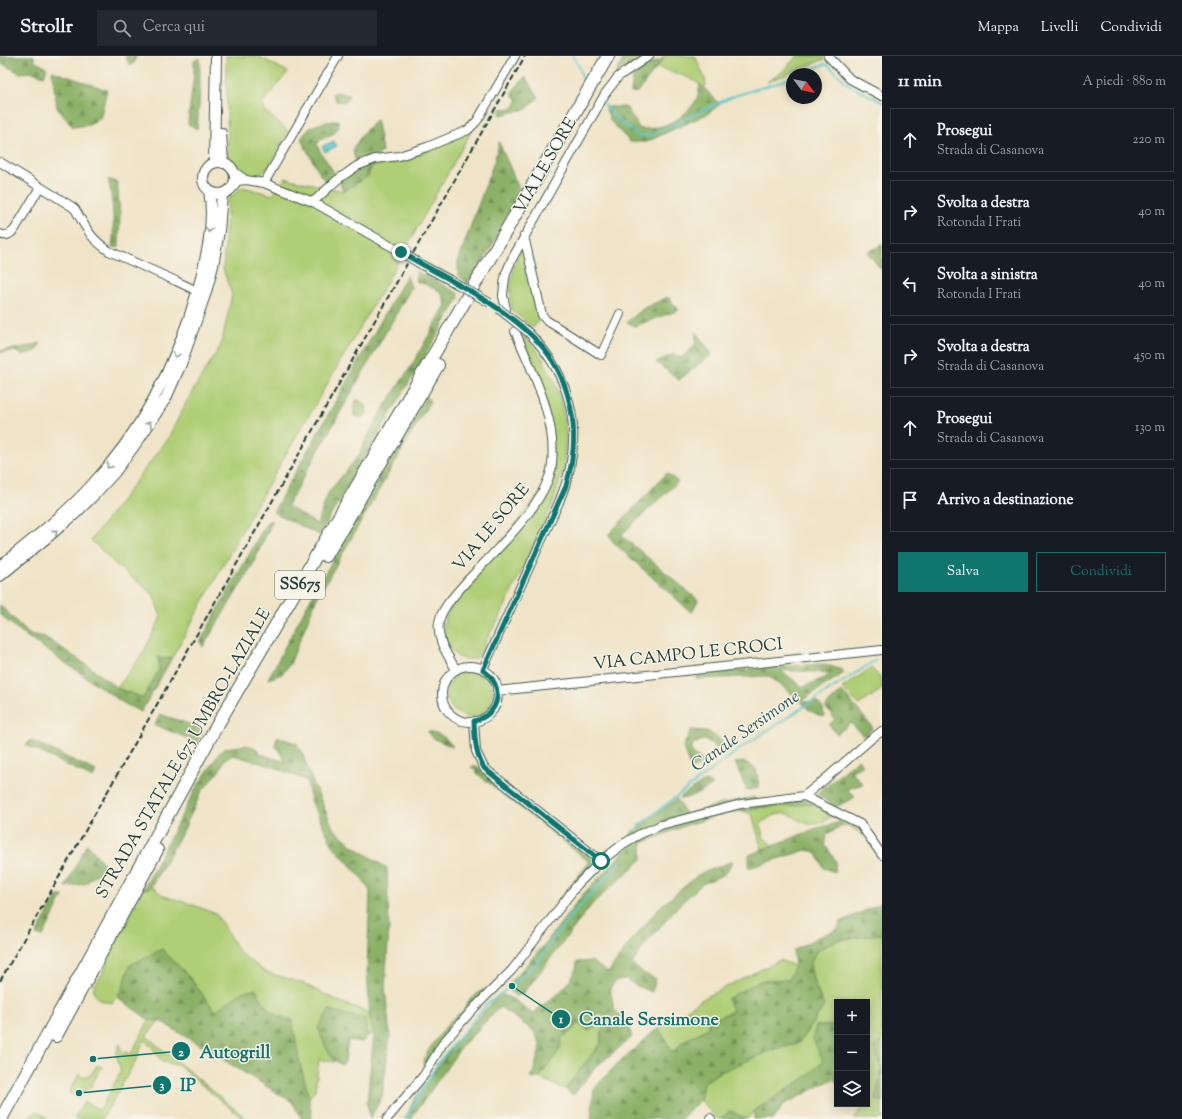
<!DOCTYPE html>
<html lang="it">
<meta charset="utf-8">
<style>
:root{--surface:#171b24;--page:#242831;--text:#f1f3f6;--muted:#9ea1a6;--line:#363941;--accent:#0f766e}
body{margin:0;font-family:"Sorts Mill Goudy",serif;background:var(--page);color:var(--text)}
.controls{position:absolute;right:12px;bottom:12px;display:grid;overflow:hidden;border-radius:0px;box-shadow:0 2px 10px #0003}
.controls button{width:36px;height:36px;display:grid;place-items:center;padding:0;border:0;border-bottom:1px solid var(--line);background:var(--surface);color:var(--text);font:20px sans-serif}
.compass{position:absolute;left:786px;top:12px;width:36px;height:36px;border-radius:50%;background:var(--surface);box-shadow:0 2px 10px #0003;rotate:122deg}
.stop{position:absolute;width:12px;height:12px;margin:-9px;border:3px solid #0f766e;border-radius:50%;background:#fff}
.stop.end{background:#0f766e;border-color:#fff;box-shadow:0 1px 4px #0008}
.list{margin:0;padding:0;list-style:none}
h2{display:flex;justify-content:space-between;align-items:center;height:52px;margin:0;padding:0 16px;font-size:17px}
h2 small{font-size:13px;font-weight:400;color:var(--muted)}
.list li{display:grid;grid-template-columns:26px 1fr auto;gap:12px;align-items:center;box-sizing:border-box;height:64px;margin:0 8px 8px;padding:0 8px;border:1px solid var(--line);border-radius:0px}
.list b{display:block;font-size:15px;white-space:nowrap}
.list p{margin:0;font-size:13px;white-space:nowrap;color:var(--muted)}
.list em{font-size:13px;font-style:normal;color:var(--muted)}
.actions{display:flex;gap:8px;padding:12px 16px}
.actions a{flex:1;padding:9px 0;border:1px solid var(--accent);border-radius:0px;text-align:center;font-size:14px;color:var(--accent)}
.actions .main{background:var(--accent);color:#fff}
.icon{flex:none;width:22px;height:22px;fill:none;stroke:currentColor;stroke-width:2;stroke-linecap:round;stroke-linejoin:round}
.map{position:relative;flex:none;width:882px;height:1063px;overflow:hidden}
header{display:flex;align-items:center;gap:24px;box-sizing:border-box;height:56px;padding:0 20px;background:var(--surface);border-bottom:1px solid var(--line)}
header strong{font-size:19px}
nav{display:flex;gap:22px;margin-inline-start:auto;font-size:14px}
.search{width:280px;height:36px;background:var(--page);display:flex;align-items:center;gap:10px;box-sizing:border-box;padding:0 14px;border-radius:0px;color:var(--muted);font-size:15px}
main{display:flex}
aside{flex:1;background:var(--surface)}
.map>svg:first-child{display:block}
.grass{fill:#afce75;stroke:#678654}
.forest{fill:url(#forest-firs);stroke:#55774d;fill-rule:evenodd}
.water{fill:url(#water-ripples);stroke:#3c8280}
.lines{fill:none;stroke-linecap:round;stroke-linejoin:round}
.stream{stroke:#59c7cd;stroke-width:2}
.minor-casing{stroke:#3e564a;stroke-width:10}
.major-casing{stroke:#3e564a;stroke-width:12}
.highway-casing{stroke:#3e564a;stroke-width:14}
.minor{stroke:#fff;stroke-width:8}
.major{stroke:#fff;stroke-width:10}
.highway{stroke:#fff;stroke-width:12}
.rail{stroke:#1f3d34;stroke-width:2;stroke-dasharray:6 3;stroke-linecap:butt}
.minor-bridge-casing{stroke:#3e564a;stroke-width:10;stroke-linecap:butt}
.minor-bridge{stroke:#fff;stroke-width:8}
.oneway{stroke:#8f9e9a}
.route{stroke:#0f766e;stroke-width:5}
.labels{text-anchor:middle;dominant-baseline:central;stroke-width:3;stroke-linejoin:round;paint-order:stroke}
.shield{fill:#f7f3e8;stroke:#60746a;stroke-width:1}
.shield-label{font-size:16px;font-weight:bold;fill:#1f3d34}
.street-label{font-size:17px;fill:#1f3d34;stroke:#f7f3e8}
.water-label{font-size:18px;font-style:italic;fill:#2b5953;stroke:#f7f3e8}
.leader{fill:none;stroke:#0f766e;stroke-width:1.5}
.callout-dot{fill:#0f766e;stroke:#f7f3e8;stroke-width:1.5}
.mark-label{font-size:12px;text-anchor:middle;font-weight:bold;fill:#fff}
.callout-label{font-size:18px;text-anchor:middle;font-weight:bold;fill:#0f766e;stroke:#f7f3e8;stroke-width:3;stroke-linejoin:round;paint-order:stroke}
</style>
<header>
<strong>Strollr</strong>
<div class="search"><svg class="icon" aria-label="search" viewBox="0 0 24 24"><circle cx="10" cy="10" r="6"/><path d="M15 15l6 6"/></svg>Cerca qui</div>
<nav><a>Mappa</a><a>Livelli</a><a>Condividi</a></nav>
</header>
<main>
<div class="map">
<svg width="882" height="1063" viewBox="0 0 882 1063">
<defs>
<pattern id="forest-firs" width="22" height="20" patternUnits="userSpaceOnUse"><rect width="22" height="20" fill="#8bb166"/><path d="M5 1l3.5 6h-7zM16 11l3.5 6h-7z" fill="#719155"/></pattern>
<pattern id="water-ripples" width="26" height="14" patternUnits="userSpaceOnUse"><rect width="26" height="14" fill="#59c7cd"/><path d="M2 4q2-2 4 0t4 0M15 11q2-2 4 0t4 0" fill="none" stroke="#49a3a7"/></pattern>
</defs>
<rect width="100%" height="100%" fill="#f7f3e8"/>
<filter id="ink" filterUnits="userSpaceOnUse"><feTurbulence type="fractalNoise" baseFrequency=".025" numOctaves="2"/><feDisplacementMap in="SourceGraphic" scale="8" xChannelSelector="R" yChannelSelector="G"/><feConvolveMatrix kernelMatrix="1 2 1 2 8 2 1 2 1" color-interpolation-filters="sRGB"/></filter>
<filter id="wash" filterUnits="userSpaceOnUse"><feTurbulence type="fractalNoise" baseFrequency=".012" numOctaves="4" result="noise"/><feDisplacementMap in="SourceGraphic" scale="16" xChannelSelector="R" yChannelSelector="G"/><feGaussianBlur stdDeviation="0.9" result="paint"/><feColorMatrix in="noise" values="0 0 0 0 0 0 0 0 0 0 0 0 0 0 0 0 0 1.4 0 .05"/><feComposite in="paint" operator="in"/></filter>
<g filter="url(#wash)">
<rect width="100%" height="100%" fill="#f0e4c8"/>
<!-- grass -->
<path class="grass" d="M226,0H258L288,16L263,46V53L288,75C282,86 276,100 268,111C253,132 236,115 228,99Z
M662,0H695L705,23L706,29L704,32C691,20 672,16 656,11L663,3Z
M797,0H823L825,3L767,26L781,17Z
M471,76L392,217L254,453L172,602L163,603L158,601L159,614L143,642L117,632L143,597L161,561L153,538L116,509L91,484L167,384L189,341L221,289L232,239L223,213L228,143L243,131L273,139L285,122L344,135L368,120L372,110L400,105L428,95Z
M521,192L525,196C530,218 531,242 539,264L533,272L523,263L512,255C508,234 512,211 521,192Z
M522,280L526,282L540,298L555,326L562,351L566,375L564,411L553,447L500,561L486,584L482,594L476,602L466,604L458,601L448,590L445,578L444,566L450,553L459,539L552,422L545,342L533,305Z
M871,612L882,623V633L859,649L842,632Z
M447 638a23 23 0 1 1 46 0a23 23 0 1 1-46 0Z
M814,748L851,767L864,780L848,769L842,770L841,766L834,759C826,764 815,771 805,767C800,766 796,761 791,759C779,755 768,761 760,769L764,782L773,789L762,794L752,758L742,755C766,749 790,750 814,748Z
M151,830L164,840L191,848L216,858L240,897L265,916L302,927L338,945L370,957V964L374,978L367,980L365,963L329,997L335,1006L319,1004L315,1034L309,1042L299,1004L292,964C269,958 267,954 256,934L215,955L190,922L130,909L122,934L112,947L100,944L94,937V930L103,917L111,897L143,833Z
M879,877L882,878V984L874,992L881,1012L876,1044L882,1045V1063H853L865,1048H867V946H837V970H816L813,983L824,1004L809,1019L754,1055L747,1063L730,1055L720,1063H717L700,1044L703,1027L718,1017L774,993L798,988L824,950L813,924L810,908L816,895L837,884Z
M780,904L795,910L789,923L760,925L727,943L733,955L708,966L709,972L684,985L673,996L658,972L706,941Z
M599,956L609,960L601,978V987L565,1033L539,1022L560,993L561,982L573,974L577,967L591,963Z
M149,964L159,965L146,980L247,1063H243L179,1010L162,1006L152,991L144,984L135,1006L102,1063H74L84,1046L100,1054L121,1015C118,1006 114,997 120,988L122,997L127,996L131,998Z
M97,1009L102,1011L91,1030L81,1037L79,1042L69,1037L79,1018L84,1022L85,1020L91,1019Z
M37,1055L44,1059L47,1063H26Z"/>
<!-- forest -->
<path class="forest" d="M0,0H34V5L47,12L44,20L32,16L20,17L0,7Z
M126,0H136L134,7L130,9L125,1Z
M625,0H646L616,19L618,13Z
M200,2V36L197,73L188,68C189,47 195,26 194,5Z
M663,3L638,36L631,37L633,20L646,10Z
M52,15L107,34L100,63L89,69L73,71L57,52Z
M525,21L539,41L527,53L500,59L501,53L513,52L518,43L513,40V35Z
M700,28L720,48L707,58L646,86H630L611,66L605,51H626L640,73C662,73 682,65 695,46C698,42 699,34 700,28Z
M337,36L349,39L346,46L336,45L332,38Z
M376,63L380,82L382,96L374,103L368,120L344,135L341,130L340,118L355,106L353,92L365,75Z
M338,64L339,71L331,80L321,83L317,89C322,100 329,108 335,118L326,126L321,120L301,83C311,66 320,68 338,64Z
M499,86L522,139L484,203L467,228L458,219V205L495,103Z
M108,123L117,126L120,158L119,191L112,192C115,171 113,144 108,123Z
M882,189V214L867,196Z
M416,215L458,237L459,242L319,479L273,456L407,219L411,232L287,450L317,468L328,437L356,403L378,361L413,307L446,249L441,236L425,228L417,226Z
M668,241L679,254L635,270L627,266L644,252Z
M696,276L712,298L679,324L656,306L674,298L681,302L695,290Z
M41,287L36,295L22,299L15,295L0,296V295L20,292Z
M426,340L430,345L316,544L290,608L282,618L268,623L306,551Z
M357,343L366,349L367,358L361,362L354,360V349Z
M667,417L678,426L621,479L698,544L692,557L614,487L608,479Z
M273,464L252,510L203,591L200,586L267,466Z
M0,549L29,578L45,581L87,609L117,632L143,642L159,614L158,601L163,603L172,602L141,656L125,648L26,580L0,559Z
M824,608L842,614L844,617L801,645L769,620L696,623L698,619L769,611ZM780,614L817,616L831,619L803,631Z
M842,635L873,672L863,680L851,667L837,678L829,669L835,663L825,651Z
M816,645L823,652L824,661C815,658 807,654 802,646Z
M160,658L203,673L197,686L155,669Z
M691,674L707,675L727,688L720,694L705,683L693,688L691,695L704,706L691,714L683,691Z
M428,675C441,678 445,680 453,691C445,687 431,684 428,675Z
M277,681L296,687L302,696L309,717L333,772L352,789L387,812L389,873L385,931L390,980L382,1041L370,1063L367,1046L374,978L370,964L367,914L370,835L361,821L333,790L311,745L307,725L274,711L233,699L224,704L220,714L202,735L182,777L150,832L143,833L195,734L220,696L226,692L246,689L256,692L261,698L286,706L275,689Z
M30,684L96,715L93,722L26,689Z
M858,703L863,710L851,715L863,728L847,733L855,741L836,751L817,738Z
M745,706L756,713L759,731L747,735L735,707Z
M475,710L486,717L592,801V810L564,843L553,853L576,822L588,808L587,804L480,720L471,711Z
M705,725L713,729C703,736 692,741 680,743L682,740Z
M754,741L762,748L804,743L813,748L791,750L759,751L728,757L687,769L642,787V803L593,847L523,938L515,940L506,931L545,888L584,837L620,800L626,790L632,776L677,743L685,757L661,764L674,762L724,747Z
M841,766L842,770L827,778L825,789L836,805L835,816L824,812L816,796L806,794L749,812V799L817,772Z
M87,788L106,810L85,828L65,831Z
M733,805L725,818L702,828L678,850L643,891L632,908L645,918L656,923L652,936L637,930L626,923L617,924L610,932L614,953L628,968L632,981L597,1010L573,1039L565,1033L601,987V977L604,972L602,967L608,959L599,956L591,963L595,972L589,975L577,967L573,974L561,982L560,993L539,1022L531,1023L541,990L534,975L500,951L462,990L415,1057L412,1063H405L414,1043L457,985L500,938L513,943L533,957C549,943 576,929 577,906L591,905L608,917L631,885L660,851L698,819Z
M57,840H63L43,880L36,879Z
M882,847V878L837,884L816,895L810,909L813,924L824,950L798,988L774,993L718,1017L703,1027L700,1044L681,1063H591L594,1033L616,1009L658,972L673,996L684,985L708,972V966L733,955L727,943L760,925L789,923L795,910L793,895L816,882L838,873L840,866Z
M162,893L190,922L215,955L242,936L256,933C267,954 269,958 292,964L299,1004L309,1042L312,1063H302L292,1046L160,965L149,964L117,941L122,934L130,909Z
M484,933L480,942L426,1008L423,1009L427,996L450,965L463,955L469,944Z
M329,954L365,963L367,980L362,986L348,984L345,1006L342,1009C328,1002 324,986 318,972Z
M816,970H837V1026L835,1022L783,1049L774,1063H754V1055L809,1019L823,1005L813,983Z
M882,984V1045L876,1044L881,1013L874,992Z
M730,1055L746,1063H720Z"/>
<!-- water -->
<path class="water" d="M334,85L337,90L325,96L322,90Z"/>
<g class="lines">
<!-- stream -->
<path class="stream" d="M573,0L579,11L585,30
M799,18L825,8L829,10L849,29L882,46
M604,48L617,63L639,80H648L675,69L693,59L734,40L780,26L792,21
M636,775L639,769L745,689L876,604
M405,1063L438,1007L487,948L512,930L537,907L556,879L577,853L622,804"/>
</g>
</g>
<g filter="url(#ink)">
<g class="lines">
<!-- minor casing -->
<g class="minor-casing">
<path id="minor" d="M828,0L850,23L882,40
M0,106L71,150L75,153C86,172 90,182 109,195L176,225L197,235
M233,115L246,124
M264,127L338,0
M232,131L238,125L246,124L264,127L313,146L401,196
M313,146L337,124L357,110L375,103L399,100L427,91L468,74L477,65L515,0
M0,178C6,181 11,178 15,173L40,131
M524,180L542,259L546,264L601,299L620,258
M422,209L457,228
M506,253L503,240L504,229L506,217L512,203L605,38L618,21L625,16L649,0
M442 638a28 28 0 1 1 56 0a28 28 0 1 1-56 0Z
M483,613L559,446C585,385 576,324 528,276
M456,614C448,599 436,584 439,566C442,551 456,538 466,526C493,497 548,447 552,408C557,361 532,316 515,275
M497,635L882,594
M474,665L476,695L484,712L601,805
M804,740L860,768L882,799
M710,1062L711,1063
M387,1063L424,1019L443,987L475,951L512,914L577,829L601,805L623,788L640,778L661,769L741,748L804,740L823,725L871,683L882,675"/>
</g>
<!-- major casing -->
<g class="major-casing">
<path id="major" d="M221,77L223,107
M203 122a16 16 0 1 1 32 0a16 16 0 1 1-32 0Z
M214,107L216,0
M0,510C31,485 62,461 89,432C142,376 177,307 198,233C206,203 215,166 209,135
M0,520L49,480L75,458L93,440L115,416L140,382L166,342L181,308L206,236L213,210L219,175L222,138"/>
</g>
<!-- highway casing -->
<g class="highway-casing">
<path id="highway" d="M326,500L438,309
M56,980L157,794
M1,1063L215,673L608,0"/>
</g>
<!-- minor -->
<use href="#minor" class="minor"/>
<!-- major -->
<use href="#major" class="major"/>
<!-- highway -->
<use href="#highway" class="highway"/>
<!-- rail -->
<path class="rail" d="M0,925L525,0"/>
<!-- minor-bridge casing -->
<g class="minor-bridge-casing">
<path id="minor-bridge" d="M401,196L422,209
M457,228L490,247
M499,253L528,276"/>
</g>
<!-- minor-bridge -->
<use href="#minor-bridge" class="minor-bridge"/>
</g>
<!-- one-way arrows -->
<defs><path id="oneway-chevron" d="M-2-3.5L2.5 0L-2 3.5" fill="none" stroke-width="1.6" stroke-linecap="round" stroke-linejoin="round"/></defs>
<g class="oneway">
<use href="#oneway-chevron" transform="translate(209 174) rotate(97)"/>
<use href="#oneway-chevron" transform="translate(176 299) rotate(111)"/>
<use href="#oneway-chevron" transform="translate(149 368) rotate(-57)"/>
<use href="#oneway-chevron" transform="translate(109 410) rotate(129)"/>
<use href="#oneway-chevron" transform="translate(55 476) rotate(-41)"/>
</g>
</g>
<g class="lines" filter="url(#ink)">
<!-- route -->
<path class="route" d="M401,196C447,224 502,247 539,287C567,317 578,363 572,403C571,413 568,421 566,430L483,614C505,629 501,658 474,665C475,682 475,697 484,712L601,805"/>
</g>
<g class="labels">
<!-- shield labels -->
<rect class="shield" x="275" y="515" width="50" height="28" rx="3"/>
<g class="shield-label">
<text x="300" y="529">SS675</text>
</g>
<!-- street labels -->
<g class="street-label">
<text transform="translate(546 110) rotate(-60)">VIA LE SORE</text>
<text transform="translate(492 472) rotate(-50)">VIA LE SORE</text>
<text transform="translate(688 599) rotate(-6)">VIA CAMPO LE CROCI</text>
<text transform="translate(184 698) rotate(-60)">STRADA STATALE 675 UMBRO-LAZIALE</text>
</g>
<!-- water labels -->
<g class="water-label">
<text transform="translate(746 676) rotate(-35)">Canale Sersimone</text>
</g>
</g>
<!-- callouts -->
<path class="leader" d="M512 930L561 963M93 1003L181 995M79 1037L162 1029"/>
<g class="callout-dot">
<circle cx="512" cy="930" r="4"/>
<circle cx="93" cy="1003" r="4"/>
<circle cx="79" cy="1037" r="4"/>
<circle cx="561" cy="963" r="10"/>
<circle cx="181" cy="995" r="10"/>
<circle cx="162" cy="1029" r="10"/>
</g>
<g class="mark-label">
<text x="561" y="967">1</text>
<text x="181" y="1000">2</text>
<text x="162" y="1033">3</text>
</g>
<g class="callout-label">
<text x="649" y="969">Canale Sersimone</text>
<text x="235" y="1002">Autogrill</text>
<text x="188" y="1035">IP</text>
</g>
</svg>
<div class="controls">
<button>+</button>
<button>−</button>
<button><svg class="icon" aria-label="layers" viewBox="0 0 24 24"><path d="M12 4l9 5-9 5-9-5zM3 14l9 5 9-5"/></svg></button>
</div>
<svg class="compass" viewBox="-18 -18 36 36"><path d="M0-13l5 13h-10z" fill="#e53935"/><path d="M0 13l5-13h-10z" fill="#9ea1a6"/></svg>
<div class="stop" style="left:601px;top:805px"></div>
<div class="stop end" style="left:401px;top:196px"></div>
</div>
<aside>
<h2>11 min<small>A piedi · 880 m</small></h2>
<ul class="list">
<li><svg class="icon" aria-label="ahead" viewBox="0 0 24 24"><path d="M12 20V5M6 11l6-6 6 6"/></svg><div><b>Prosegui</b><p>Strada di Casanova</p></div><em>220 m</em></li>
<li><svg class="icon" aria-label="right" viewBox="0 0 24 24"><path d="M7 20v-9h11M14 6l5 5-5 5"/></svg><div><b>Svolta a destra</b><p>Rotonda I Frati</p></div><em>40 m</em></li>
<li><svg class="icon" aria-label="left" viewBox="0 0 24 24"><path d="M17 20v-9H6M10 6l-5 5 5 5"/></svg><div><b>Svolta a sinistra</b><p>Rotonda I Frati</p></div><em>40 m</em></li>
<li><svg class="icon" aria-label="right" viewBox="0 0 24 24"><path d="M7 20v-9h11M14 6l5 5-5 5"/></svg><div><b>Svolta a destra</b><p>Strada di Casanova</p></div><em>450 m</em></li>
<li><svg class="icon" aria-label="ahead" viewBox="0 0 24 24"><path d="M12 20V5M6 11l6-6 6 6"/></svg><div><b>Prosegui</b><p>Strada di Casanova</p></div><em>130 m</em></li>
<li><svg class="icon" aria-label="arrive" viewBox="0 0 24 24"><path d="M6 21V4h12l-3 4 3 4H6"/></svg><div><b>Arrivo a destinazione</b></div></li>
</ul>
<div class="actions"><a class="main">Salva</a><a>Condividi</a></div>
</aside>
</main>
